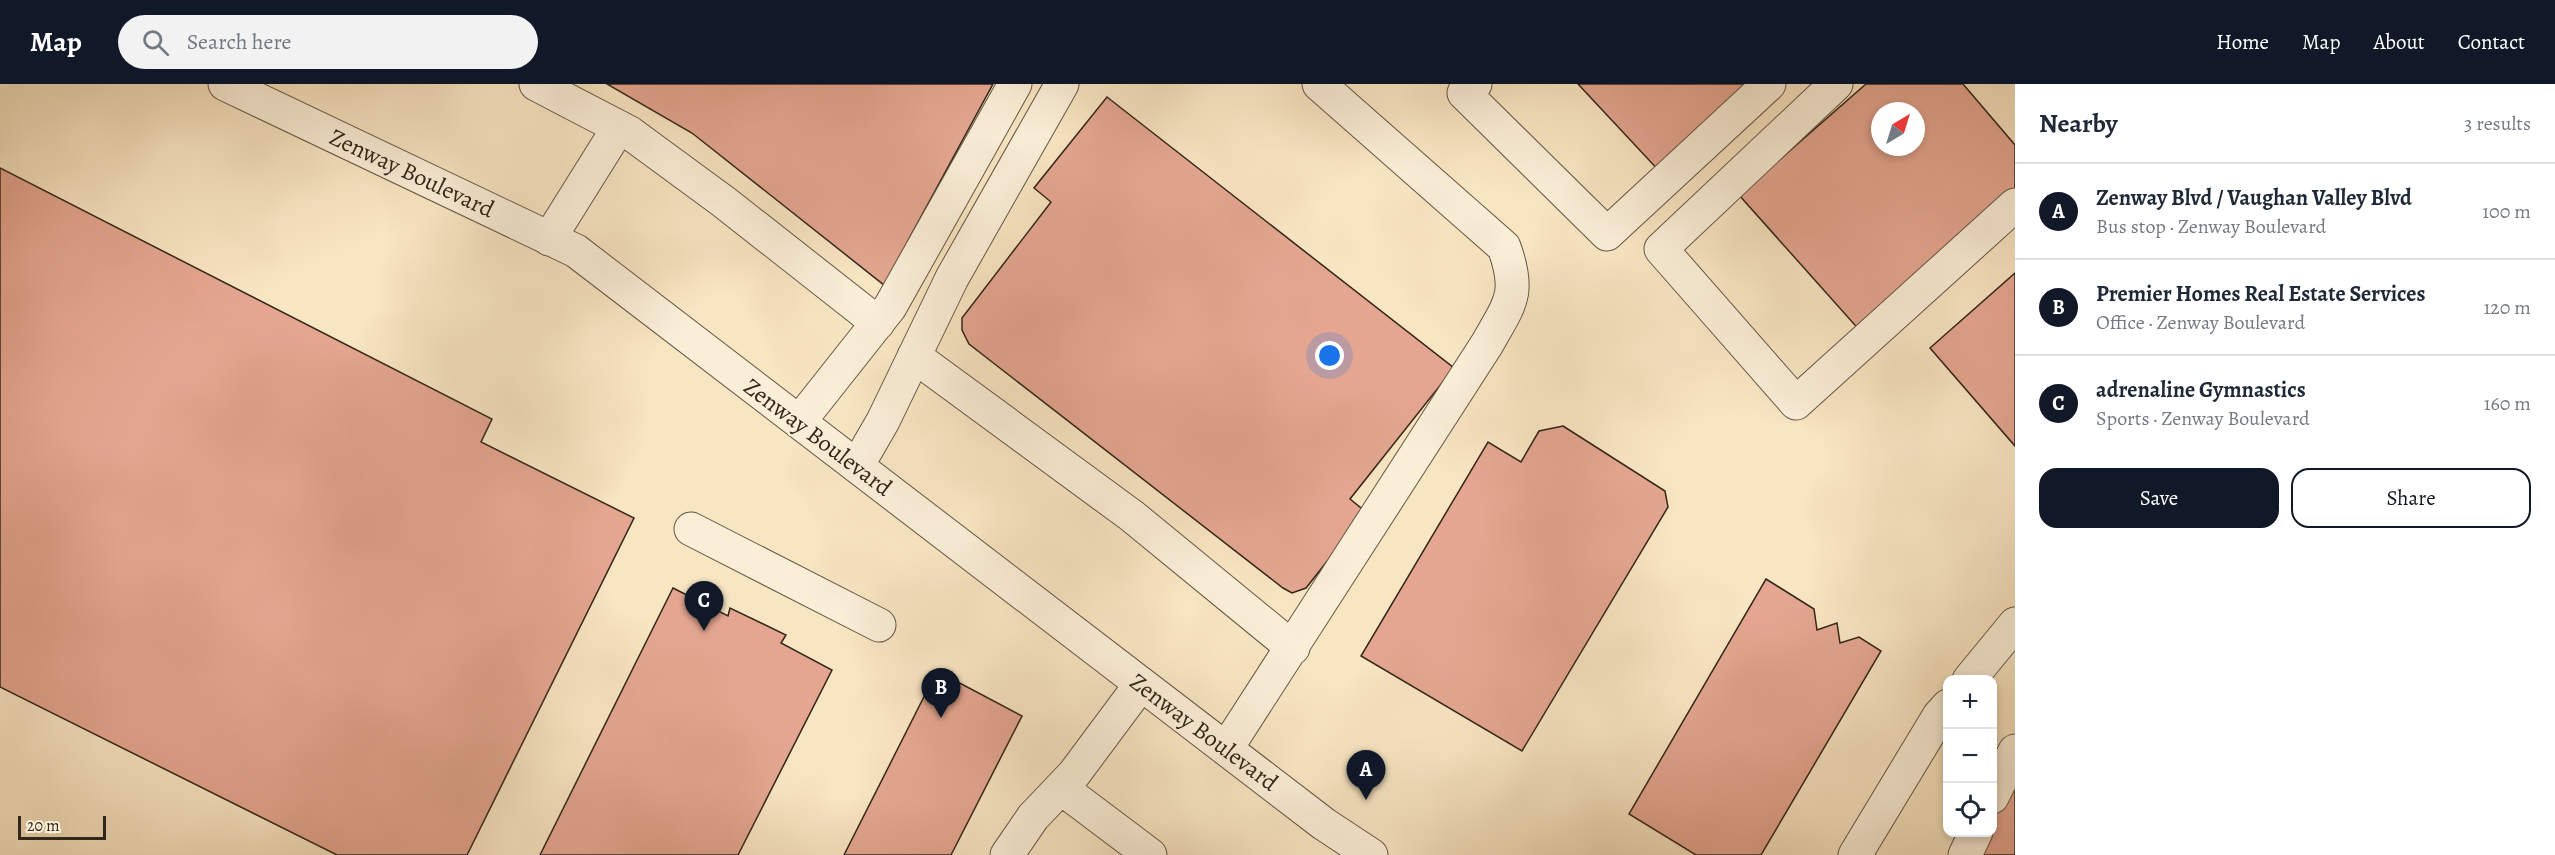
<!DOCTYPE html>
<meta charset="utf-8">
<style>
:root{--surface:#fff;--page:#f2f2f3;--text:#1f2937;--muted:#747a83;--line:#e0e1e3;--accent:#111827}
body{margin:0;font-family:Alegreya,serif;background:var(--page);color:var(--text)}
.controls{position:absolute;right:18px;bottom:18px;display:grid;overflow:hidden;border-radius:12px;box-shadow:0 3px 9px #0003}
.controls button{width:54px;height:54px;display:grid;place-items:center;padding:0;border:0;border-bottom:2px solid var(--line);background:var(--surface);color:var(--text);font:30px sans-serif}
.compass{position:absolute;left:1871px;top:18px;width:54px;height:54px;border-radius:50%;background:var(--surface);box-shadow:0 3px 9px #0003;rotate:38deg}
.scale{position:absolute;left:18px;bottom:15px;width:88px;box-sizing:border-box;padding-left:6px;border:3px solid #33261a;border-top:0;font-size:16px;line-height:21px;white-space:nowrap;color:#33261a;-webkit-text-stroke:4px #faeed7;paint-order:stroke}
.you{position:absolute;left:1330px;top:272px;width:21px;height:21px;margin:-15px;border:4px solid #fff;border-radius:50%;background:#1a73e8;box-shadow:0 0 0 9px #1a73e833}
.badge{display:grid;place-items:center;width:39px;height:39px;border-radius:50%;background:var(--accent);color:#fff;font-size:20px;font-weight:700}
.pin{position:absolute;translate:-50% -50px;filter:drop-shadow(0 2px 3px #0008)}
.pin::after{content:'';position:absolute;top:32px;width:21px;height:18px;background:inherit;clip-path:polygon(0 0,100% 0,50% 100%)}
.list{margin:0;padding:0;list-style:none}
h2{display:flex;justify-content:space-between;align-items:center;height:78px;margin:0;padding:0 24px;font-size:26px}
h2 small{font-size:20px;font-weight:400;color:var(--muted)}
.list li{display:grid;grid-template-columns:39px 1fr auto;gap:18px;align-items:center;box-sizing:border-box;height:96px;padding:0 24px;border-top:2px solid var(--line)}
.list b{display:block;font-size:22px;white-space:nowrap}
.list p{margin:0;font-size:20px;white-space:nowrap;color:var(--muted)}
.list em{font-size:20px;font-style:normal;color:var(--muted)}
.actions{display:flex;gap:12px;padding:18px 24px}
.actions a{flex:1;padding:14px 0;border:2px solid var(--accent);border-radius:18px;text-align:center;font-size:21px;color:var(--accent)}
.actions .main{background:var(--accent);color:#fff}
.icon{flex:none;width:33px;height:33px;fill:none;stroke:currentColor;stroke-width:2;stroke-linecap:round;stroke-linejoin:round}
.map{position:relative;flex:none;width:2015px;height:771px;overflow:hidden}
header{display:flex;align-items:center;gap:36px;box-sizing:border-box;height:84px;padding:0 30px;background:var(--accent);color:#fff}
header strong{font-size:28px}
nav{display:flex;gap:33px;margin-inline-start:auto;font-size:21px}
.search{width:420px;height:54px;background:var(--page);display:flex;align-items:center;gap:15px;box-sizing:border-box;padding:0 21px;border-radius:33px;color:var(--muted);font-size:22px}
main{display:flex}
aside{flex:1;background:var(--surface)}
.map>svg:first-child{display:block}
.building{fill:#e4a690;stroke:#33261a;stroke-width:1.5;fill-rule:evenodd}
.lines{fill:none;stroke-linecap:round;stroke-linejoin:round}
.minor-casing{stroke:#645644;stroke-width:35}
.minor{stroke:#faeed7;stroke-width:33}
.labels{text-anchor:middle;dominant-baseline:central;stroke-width:4.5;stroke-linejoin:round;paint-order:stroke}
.street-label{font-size:24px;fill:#33261a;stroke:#faeed7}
</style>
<header>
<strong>Map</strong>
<div class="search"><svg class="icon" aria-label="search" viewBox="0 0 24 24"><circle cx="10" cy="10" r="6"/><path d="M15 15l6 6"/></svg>Search here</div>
<nav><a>Home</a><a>Map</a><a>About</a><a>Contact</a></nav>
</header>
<main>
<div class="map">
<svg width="2015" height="771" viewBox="0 0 2015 771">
<rect width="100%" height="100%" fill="#f8e5c2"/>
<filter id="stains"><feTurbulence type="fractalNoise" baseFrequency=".00333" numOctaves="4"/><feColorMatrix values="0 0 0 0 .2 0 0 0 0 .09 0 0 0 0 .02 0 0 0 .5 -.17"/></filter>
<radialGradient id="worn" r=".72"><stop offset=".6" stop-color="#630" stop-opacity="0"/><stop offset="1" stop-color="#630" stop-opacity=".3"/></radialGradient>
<!-- building -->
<path class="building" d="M607,0H993L884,201L692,49Z
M1578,0H1757L1662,90Z
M1866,0H1963L2015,61V114L1862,249L1739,111ZM1880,27H1916V63H1880Z
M1107,13L1454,284L1350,415L1366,428L1306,504L1292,509L1283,504L969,260L962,246V234L1051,118L1034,104Z
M0,84L492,335L481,358L634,434L467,771H337L0,603Z
M2015,189V362L1930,264Z
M1563,342L1665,407L1668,423L1522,667L1361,572L1488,358L1521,378L1539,347Z
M1766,495L1814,525L1817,546L1837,539L1840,559L1859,553L1881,567L1761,771H1696L1629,730Z
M673,504L728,532L730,524L786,551L781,559L832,586L738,771H540Z
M937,587L1022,632L951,771H844Z
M2015,686V771H1976L1986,748H1992V735Z"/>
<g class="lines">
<!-- minor casing -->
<g class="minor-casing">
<path id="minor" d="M225,0L576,167L1324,740L1371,771
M536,0L630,49L724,118L878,239
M1475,0L1464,9L1607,150L1769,0
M1836,0L1661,165L1796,319L2015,121
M549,155L619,43
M914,272L1132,432L1293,564
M799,338L890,223L1015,0
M857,382L883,337L952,194L1062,0
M691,445L879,541
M1969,596L2015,540
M1226,665L1487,260C1510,219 1521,210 1504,163L1319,0
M1061,704L1150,771
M1992,713L2015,667
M1007,771L1033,733L1074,690L1141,600
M1855,771L1939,632L1948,622
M1965,771L1976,748"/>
</g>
<!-- minor -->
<use href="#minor" class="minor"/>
</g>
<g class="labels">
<!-- street labels -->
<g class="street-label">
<text transform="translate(412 89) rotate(25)">Zenway Boulevard</text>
<text transform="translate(818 353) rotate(37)">Zenway Boulevard</text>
<text transform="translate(1204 648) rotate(37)">Zenway Boulevard</text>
</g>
</g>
<rect width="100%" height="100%" filter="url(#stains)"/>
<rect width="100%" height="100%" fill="url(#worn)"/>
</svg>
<div class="controls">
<button>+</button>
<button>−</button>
<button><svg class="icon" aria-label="locate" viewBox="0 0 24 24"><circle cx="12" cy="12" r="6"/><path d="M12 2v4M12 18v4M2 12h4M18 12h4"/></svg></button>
</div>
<svg class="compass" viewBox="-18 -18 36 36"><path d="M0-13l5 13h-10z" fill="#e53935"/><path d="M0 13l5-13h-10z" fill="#747a83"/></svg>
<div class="scale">20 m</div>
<div class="you"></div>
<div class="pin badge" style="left:1366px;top:716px">A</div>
<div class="pin badge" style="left:941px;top:634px">B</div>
<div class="pin badge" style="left:704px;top:547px">C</div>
</div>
<aside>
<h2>Nearby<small>3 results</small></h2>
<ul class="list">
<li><span class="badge">A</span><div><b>Zenway Blvd / Vaughan Valley Blvd</b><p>Bus stop · Zenway Boulevard</p></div><em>100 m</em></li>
<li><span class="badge">B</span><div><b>Premier Homes Real Estate Services</b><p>Office · Zenway Boulevard</p></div><em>120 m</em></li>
<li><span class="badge">C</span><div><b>adrenaline Gymnastics</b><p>Sports · Zenway Boulevard</p></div><em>160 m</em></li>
</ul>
<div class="actions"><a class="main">Save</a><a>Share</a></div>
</aside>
</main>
